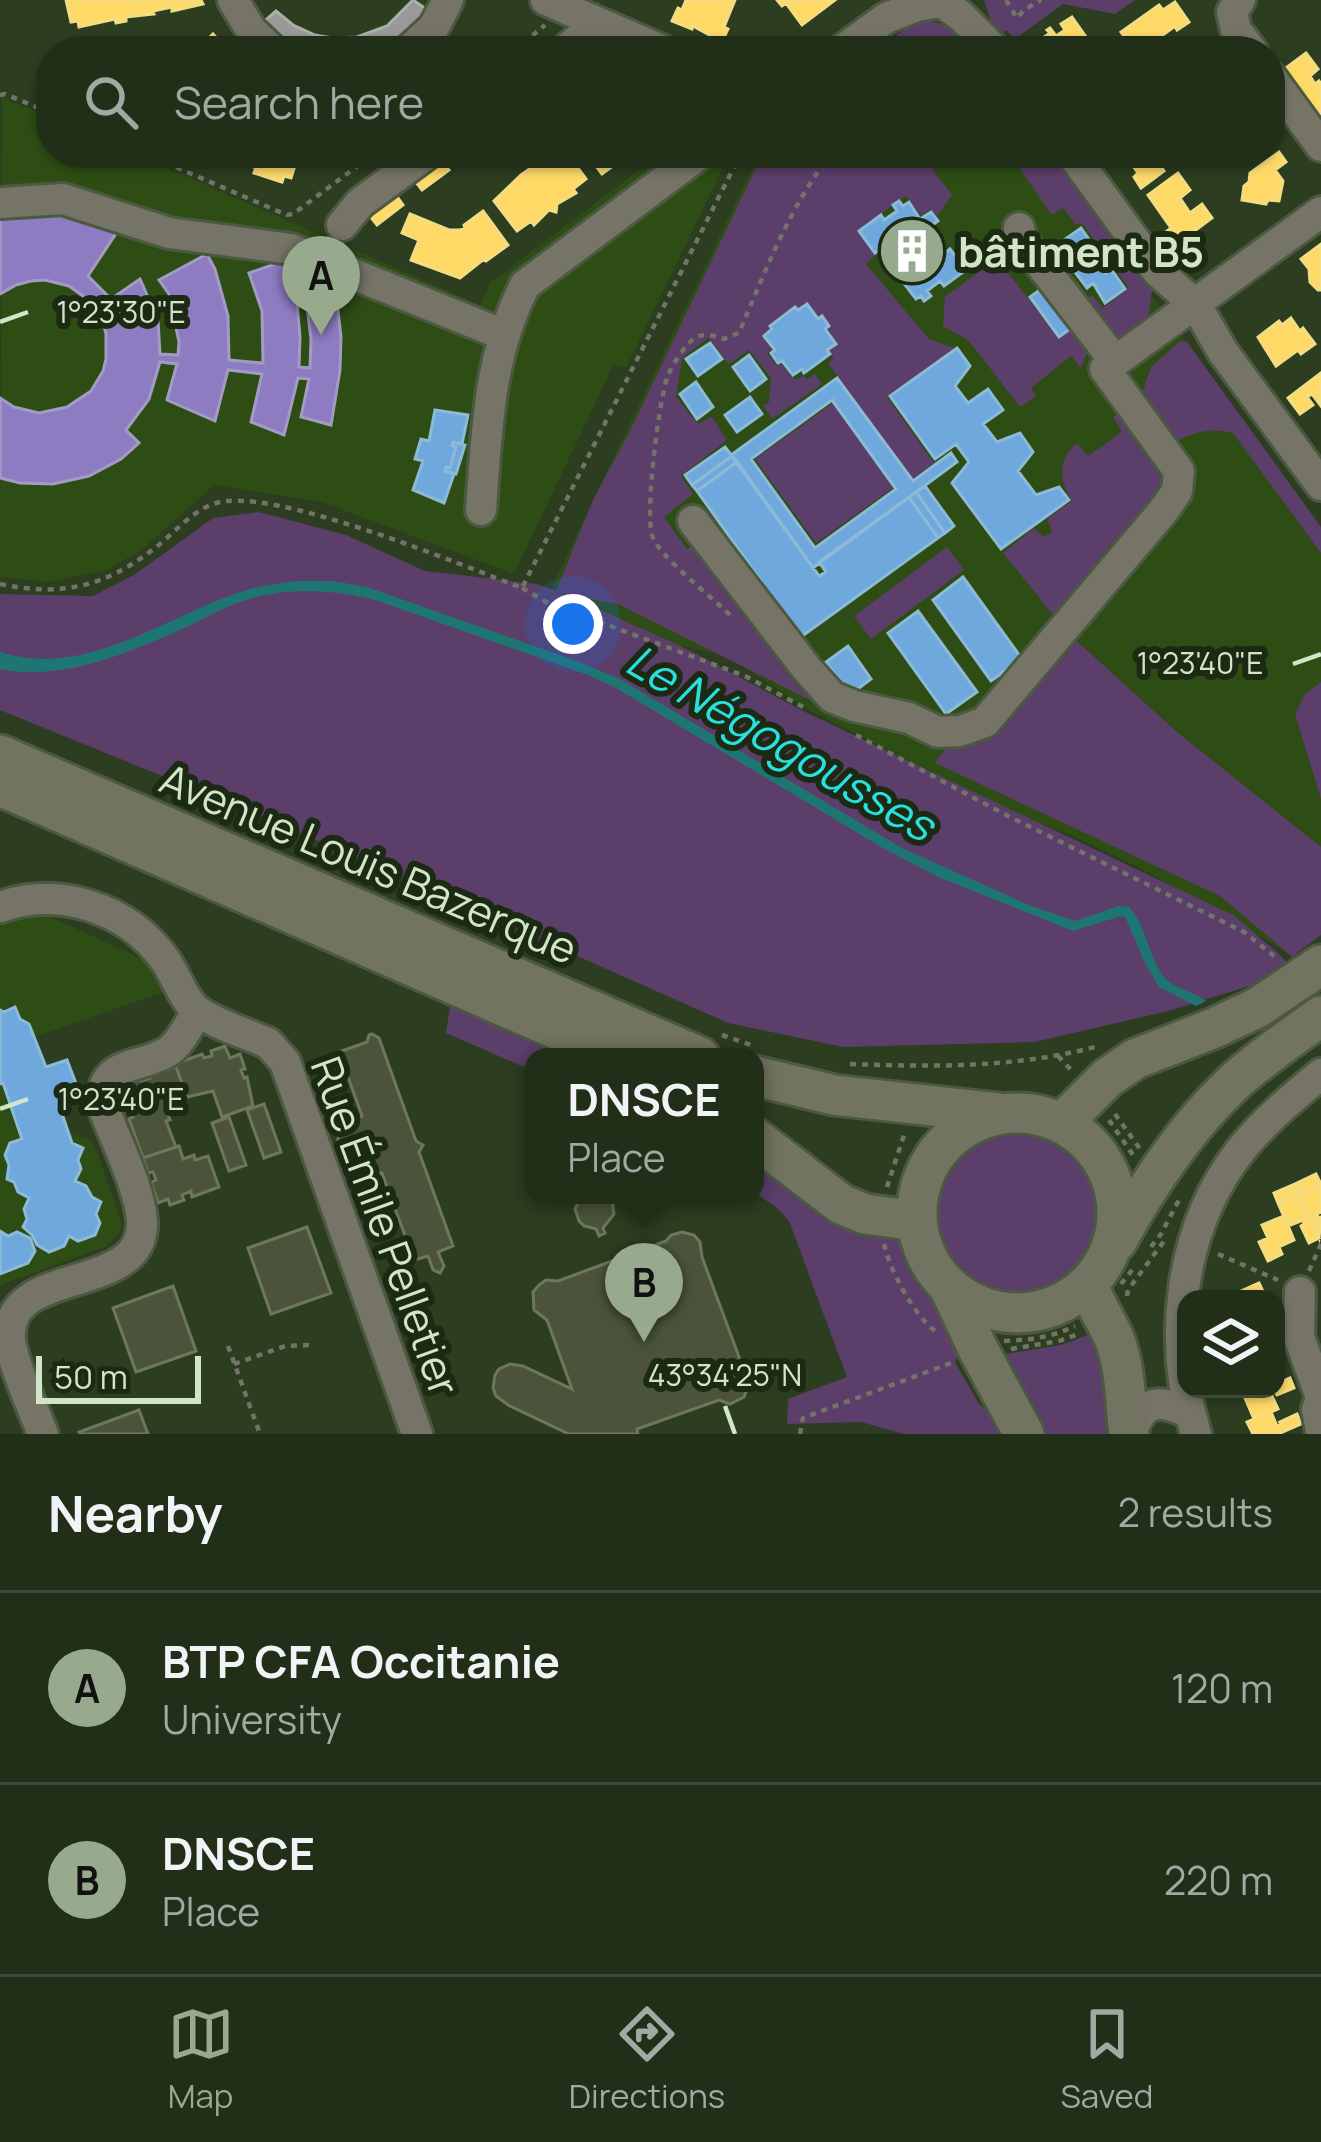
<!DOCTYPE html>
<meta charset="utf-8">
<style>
:root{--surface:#212e18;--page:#2d3a25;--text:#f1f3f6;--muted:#a2a8a2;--line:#3e4a37;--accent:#98aa8d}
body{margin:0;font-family:Manrope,sans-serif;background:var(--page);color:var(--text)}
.controls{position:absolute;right:36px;bottom:36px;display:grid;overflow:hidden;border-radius:24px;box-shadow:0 3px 9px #0004}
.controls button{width:108px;height:108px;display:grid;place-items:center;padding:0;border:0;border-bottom:3px solid var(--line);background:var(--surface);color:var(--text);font:60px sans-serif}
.scale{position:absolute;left:36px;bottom:30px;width:165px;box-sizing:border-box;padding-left:12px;border:6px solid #d2e5c8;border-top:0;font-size:33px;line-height:42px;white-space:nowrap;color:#d2e5c8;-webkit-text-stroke:9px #1c2a14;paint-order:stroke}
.you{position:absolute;left:573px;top:624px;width:42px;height:42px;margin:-30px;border:9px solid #fff;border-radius:50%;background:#1a73e8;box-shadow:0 0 0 18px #1a73e833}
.badge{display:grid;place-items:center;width:78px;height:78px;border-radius:50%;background:var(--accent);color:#111;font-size:39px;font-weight:700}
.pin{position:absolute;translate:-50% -99px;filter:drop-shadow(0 3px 6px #0008)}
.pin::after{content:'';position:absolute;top:63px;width:42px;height:36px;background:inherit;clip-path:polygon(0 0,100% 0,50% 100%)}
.popup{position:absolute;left:524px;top:1048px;width:240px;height:156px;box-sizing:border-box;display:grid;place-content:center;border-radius:24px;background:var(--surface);filter:drop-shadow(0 3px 9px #0005);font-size:39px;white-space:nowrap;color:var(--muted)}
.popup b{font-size:45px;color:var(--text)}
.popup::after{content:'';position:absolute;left:50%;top:100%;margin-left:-24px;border:24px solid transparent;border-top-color:var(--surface)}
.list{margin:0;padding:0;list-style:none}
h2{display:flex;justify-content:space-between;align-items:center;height:156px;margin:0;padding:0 48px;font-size:51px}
h2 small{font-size:39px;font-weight:400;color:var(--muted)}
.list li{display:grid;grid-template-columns:78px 1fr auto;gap:36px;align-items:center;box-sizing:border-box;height:192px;padding:0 48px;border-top:3px solid var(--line)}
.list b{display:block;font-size:45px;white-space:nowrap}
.list p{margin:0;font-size:39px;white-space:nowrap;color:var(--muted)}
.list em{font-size:39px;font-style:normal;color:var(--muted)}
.icon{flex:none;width:66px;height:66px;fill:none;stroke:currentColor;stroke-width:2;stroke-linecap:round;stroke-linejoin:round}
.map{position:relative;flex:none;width:1321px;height:1434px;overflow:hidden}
.search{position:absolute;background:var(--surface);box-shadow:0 3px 9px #0004;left:36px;right:36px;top:36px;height:132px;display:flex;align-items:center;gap:30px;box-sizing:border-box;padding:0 42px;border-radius:48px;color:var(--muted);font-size:45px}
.sheet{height:540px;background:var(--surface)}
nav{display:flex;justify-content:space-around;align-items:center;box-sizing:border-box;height:168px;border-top:3px solid var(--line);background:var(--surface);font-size:33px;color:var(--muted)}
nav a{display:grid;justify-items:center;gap:6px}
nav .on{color:var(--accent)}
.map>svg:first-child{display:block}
.built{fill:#2d4d14}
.green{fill:#5c3e6a}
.water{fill:#1e7673}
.homes{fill:#ffd966;stroke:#f2dd83;stroke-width:3}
.offices{fill:#8e7cc3;stroke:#a29cc4;stroke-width:3}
.schools{fill:#6fa8dc;stroke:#8dbad6;stroke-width:3;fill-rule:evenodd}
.industry{fill:#999;stroke:#aab0a7;stroke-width:3}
.building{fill:#4b543b;stroke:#6d775c;stroke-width:3}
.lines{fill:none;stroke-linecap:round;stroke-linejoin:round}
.minor-casing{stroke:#4b5941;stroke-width:36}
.major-casing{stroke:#4b5941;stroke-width:45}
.path{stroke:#727467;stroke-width:4.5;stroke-dasharray:6 6;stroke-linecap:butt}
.minor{stroke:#757467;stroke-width:30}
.major{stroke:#727461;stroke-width:39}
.ticks{fill:none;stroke:#d2e5c8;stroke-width:4.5}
.labels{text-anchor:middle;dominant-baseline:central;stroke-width:12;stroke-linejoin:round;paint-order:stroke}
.poi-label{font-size:42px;font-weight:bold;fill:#d2e5c8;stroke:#1c2a14;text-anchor:start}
.street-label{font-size:42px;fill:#d2e5c8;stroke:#1c2a14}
.water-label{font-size:45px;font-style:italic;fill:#28e0e0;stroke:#1c2a14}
.ticks-label{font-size:30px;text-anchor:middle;fill:#d2e5c8;stroke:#1c2a14;stroke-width:12;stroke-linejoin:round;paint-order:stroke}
</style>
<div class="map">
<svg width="1321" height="1434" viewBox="0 0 1321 1434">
<rect width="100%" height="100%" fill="#2c3d20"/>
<!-- built -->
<path class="built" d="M2,97L51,118V153H133L480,305L491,282L662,153H730L626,368L614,364L514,574L321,502L214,485L143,549L107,570L48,582L0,577Z
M759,153H1048L1321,528V935L1293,956L1146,871L1073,836L1011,812L814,713L727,656L657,640L549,598L555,580Z
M48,916L145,960L156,972L164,992L34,1037L46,1067L67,1060L80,1094L58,1103L69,1133L93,1141L122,1223L119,1234L105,1247L0,1285V924L17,918Z"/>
<!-- green -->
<path class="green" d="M984,0H1135L1115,14L1063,4L1015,39L1006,30L1002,35L991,22Z
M930,21C951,25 961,35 975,51H873L916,22Z
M763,153H920L952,195L937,216L931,209L921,215L906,196L857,231L875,255L866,264L929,339L954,348L887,397L934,463L912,479L828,363L834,358L829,350L837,344L826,329L830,326L822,315L818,317L808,303L797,309L794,306L769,325L771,329L763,336L772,349L767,353L777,366L781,364L796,380L803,376L807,379L815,374L822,384L772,419L763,405L769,402L771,378L749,350L729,364L708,338L682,358L676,397L698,424L712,417L727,440L681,476L693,494L664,517L687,549L700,542L818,696L814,702L620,605L559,592L681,646L801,710L1233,915L1276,951L1295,972L1168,1011L1035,1042L843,1047L728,1023L285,826L0,710V594L93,596L134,575L213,518L259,512L346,535L425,571L537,584L556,591L594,498L629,433Z
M1009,153H1061L1162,273C1138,303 1166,314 1126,338L1108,335L1081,304L1092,295L1103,308L1129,288L1082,223L1076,225L1063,208L1052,215Z
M1008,250L1016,258L1005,269L1059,338L1072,329L1088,350L1081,368L1071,356L1031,388L1036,396L1020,407L969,341L943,326L945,297Z
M1180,341L1187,342L1321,527V553L1233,433C1206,426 1190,434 1166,446L1141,397L1151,367Z
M833,403L893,488L816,543L755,459Z
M1124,410C1140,435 1165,460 1160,492L1058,621L1003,553L1034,528L1044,537L1052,532L1047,519L1072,501C1059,480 1057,460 1077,443L1088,456L1122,432L1113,417Z
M947,547L964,570L871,639L854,616Z
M1069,634L1177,732L1321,847V935L1292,957L1220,896L935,763L952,740Z
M1321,682V799L1295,714L1305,694Z
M451,1001L577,1057H533V1071L446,1033Z
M937 1213a83 83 0 1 1 166 0a83 83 0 1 1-166 0Z
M755,1154L890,1233L907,1246L913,1262L963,1346L955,1362L979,1404L999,1419L1006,1434H904L861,1422L787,1424L788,1399L847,1377L789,1221L776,1207L755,1193Z
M1096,1332L1117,1434H1043L999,1355L1061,1345Z"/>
<!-- water -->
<path class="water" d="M297,581H333L367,587L571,659L618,678L902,848L1029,905L1075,921L1119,906L1129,907C1147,926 1148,956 1164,977C1174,989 1193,991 1206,1001L1196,1006L1159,987L1146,965L1125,917L1121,916L1073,931L938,877L881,847L616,688L588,675L378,601C333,589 285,586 240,602C222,608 205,618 189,626C130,652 65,682 0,669V652C80,679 160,621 232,595C253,587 275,584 297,581Z"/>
<!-- homes -->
<path class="homes" d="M66,0H201L203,4L172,11V7L153,11L154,14L126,17V21L116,23L115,19L79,27L78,21L71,22Z
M686,0H735L724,27L728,29L722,42L693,26L692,29L672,21L678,8L682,10Z
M777,0H835L802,25L786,3L782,6Z
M1175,2L1189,22L1177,30L1175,26L1141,51H1135L1121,32L1159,5L1163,10Z
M1072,17L1096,51H1044L1037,42L1050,33L1047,30L1050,28L1056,36L1065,30L1061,24Z
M213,34L227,49L201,51L205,48L202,45Z
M1306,53L1318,69L1310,76L1315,84L1319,81L1321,84V118L1318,117L1283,70Z
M1279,152L1286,162L1275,170L1283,181L1279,201L1268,200L1266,204L1242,200L1244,186L1249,182L1250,173Z
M253,153H299L291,178L284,176L282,182L254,173L256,168L249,165Z
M558,153H567L586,179L573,189L576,193L557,204L556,212L549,210L534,225L531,221L517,231L494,201L521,175L548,156L550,159Z
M586,153H625L622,155L624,158L602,174Z
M1132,153H1179L1178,159L1163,157L1157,161L1164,171L1141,188L1134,177L1138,173L1131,163Z
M438,157L449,170L422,190L412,177Z
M1178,173L1190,190L1180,198L1190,213L1202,204L1212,218L1177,244L1167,231L1171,228L1148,195Z
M393,191L403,205L377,225L366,211Z
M483,211L508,245L486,261L484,259L460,278L411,260L419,240L402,233L410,214L449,230H459L465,229L464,225Z
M1321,244V290H1318L1310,282L1309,269L1301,259Z
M1291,318L1300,331L1303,328L1315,344L1301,354L1298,350L1276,366L1258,337L1279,321L1282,325Z
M1321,373V406L1312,394L1307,397L1313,405L1300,414L1288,398Z
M1316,1174L1321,1184L1299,1193L1295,1184Z
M1295,1184L1299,1193L1278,1203L1274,1193Z
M1321,1184V1212L1317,1214L1318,1218L1321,1217L1319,1238L1299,1193Z
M1299,1193L1319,1238L1309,1243L1301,1226L1304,1224L1303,1220L1288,1226L1278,1203Z
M1284,1216L1294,1240L1279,1247L1282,1254L1268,1261L1259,1242L1268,1238L1262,1225Z
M1259,1283L1266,1298L1230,1299L1228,1297Z
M1290,1378L1294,1388L1277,1395L1275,1392L1271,1394L1278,1409L1254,1419L1245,1398L1265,1389H1276V1384Z
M1271,1412L1277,1426L1282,1424L1280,1422L1297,1414L1301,1424L1278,1434H1253L1247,1422Z"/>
<!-- offices -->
<path class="offices" d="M45,209L117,232L88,276L111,299L140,279L158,320L160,354L178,355L179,342L169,294L159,280L207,254L215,269L228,316L229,360L263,363L262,311L249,273L286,260L297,303L300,337L299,367L310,368L311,339L306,299L336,293L341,337L340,370L331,425L301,417L309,379L298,378L284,435L251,422L262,374L228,370L215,421L167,400L177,364L160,362L149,399L126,430L139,443L121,459L89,476L53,484L20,483L0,478V398L14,407L39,413L67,407L91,391L103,371L106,359V334L103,322L90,301L69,286L45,280L31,281L16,285L0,294V215Z"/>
<!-- schools -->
<path class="schools" d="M899,201L903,206L909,202L920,219L931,212L938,221L928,228L930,232L935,229L940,236L935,239L939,245L928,252L935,261L950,249L966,270L944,286L940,281L927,291L931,296L924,301L921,296L916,299L893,269L894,259L890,254L895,250L889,242L875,253L859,231L881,215L884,220L897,211L893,205Z
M1081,228L1098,252L1093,255L1106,273L1111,269L1125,289L1105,303L1093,283L1087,288L1072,268L1077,265L1061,242Z
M1041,289L1070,329L1059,337L1030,297Z
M807,304L818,319L822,316L829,326L825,329L836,344L827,350L830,354L804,373L802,369L793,375L782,361L778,363L771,353L775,350L764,336L772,329L770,326L795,307L798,310Z
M710,343L722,359L698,376L686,359Z
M957,348L970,366L955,386L968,403L988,389L1003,410L983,424L997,442L1020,433L1033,452L1018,471L1036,495L1059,487L1069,500L1001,549L952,483L969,462L956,444L935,459L890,396Z
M749,355L766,379L750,391L733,367Z
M837,378L913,481L951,453L957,462L813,568L731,455ZM832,400L896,489L815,548L751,459Z
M696,382L713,407L697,419L680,394Z
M750,397L762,414L737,432L725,415Z
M435,410L468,415L462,444L453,442L452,446L456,447L450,468L446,467L445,471L454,474L444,503L413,490L423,461L415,459L421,439L429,441Z
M453,442L465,445L456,474L445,471L446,467L450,468L456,447L452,446Z
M725,447L732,456L692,485L685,475Z
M732,456L737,462L697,491L692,485Z
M737,462L819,576L826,572L819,562L909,497L938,538L801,637L697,491Z
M925,486L954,526L945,533L916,492Z
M916,492L945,533L938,538L909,497Z
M963,577L1022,659L991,681L933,600Z
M918,611L977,692L946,714L888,633Z
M848,646L871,679L850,695L826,662Z
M15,1007L20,1019L29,1024L46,1067L67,1060L80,1094L58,1102L72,1143L83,1148L78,1160L81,1169L75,1181L86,1186L92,1197L101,1202L96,1214L100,1223L95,1235L78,1241L69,1236L64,1246L49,1252L37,1245L32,1235L23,1227L27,1219L24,1209L29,1198L18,1192L14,1182L7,1179L9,1165L5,1155L10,1143L22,1139L3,1083L0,1084V1010L4,1012Z
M0,1231L8,1236L17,1232L30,1238L35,1251L28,1263L0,1274Z"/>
<!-- industry -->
<path class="industry" d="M413,0L432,13L402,41L383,51H300L272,36L260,25L276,11L293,25L315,35L333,38L357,37L387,26Z"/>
<!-- building -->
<path class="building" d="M372,1034L379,1038L416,1141L423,1145L419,1152L453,1246L438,1252L444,1266L440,1273L433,1270L428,1256L414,1260L382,1173L366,1177L357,1176L349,1172L337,1157L335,1148L341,1130L347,1123L362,1116L339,1052L367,1042L369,1035Z
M225,1046L230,1058L240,1054L245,1069L241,1070L244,1078L247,1077L253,1106L222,1117L213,1091L187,1097L175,1064L202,1054L204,1058L212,1056L211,1051Z
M175,1064L187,1097L165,1107L170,1120L166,1121L176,1147L143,1158L129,1119L133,1117L131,1110L126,1111L118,1091L128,1087L126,1081L139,1077L141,1081L150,1078L148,1073Z
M264,1104L281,1152L264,1158L247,1110Z
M229,1117L246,1165L229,1171L212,1123Z
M179,1146L183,1159L194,1155L195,1160L208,1156L219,1187L192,1197L191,1191L182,1195L184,1200L170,1205L168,1199L158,1203L151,1182L156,1180L153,1172L148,1173L143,1158Z
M582,1195H609L612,1200L614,1214L603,1228L605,1233L599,1236L596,1229L584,1226L579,1221L575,1209Z
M307,1227L331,1293L271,1314L248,1248Z
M682,1232L694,1235L700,1242L702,1257L742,1365L750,1381L744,1397L730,1404L719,1400L637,1429L638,1434H569L508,1405L496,1396L493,1388L495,1375L499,1369L510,1364L523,1366L572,1389L547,1320L534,1310L533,1292L539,1285L546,1280L558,1281L666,1241L671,1235Z
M173,1286L196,1351L136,1372L113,1308Z
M139,1410L148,1434H80L79,1432Z"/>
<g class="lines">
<!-- minor casing -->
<g class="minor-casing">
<path id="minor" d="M233,0L251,30L273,51
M546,0L664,51
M1240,0L1232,12L1236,30L1252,51
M950,8L961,16L996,51
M408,51L434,27L448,0
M564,51L582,36L591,19
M841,51L886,18L917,6L940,2
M1270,76L1321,146
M1071,153L1158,272L1196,305L1223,352L1321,485
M0,203L63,199L169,233L291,249L504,335
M342,225L360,203L428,153
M1019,228L1022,240L1115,361
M481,510C487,430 488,358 525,285L701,153
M693,521L807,669L832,697L854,706L909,718L938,732L960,731L985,722L1164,510L1177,491L1179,471L1105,369L1321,212
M0,907C59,886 128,908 165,960C175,974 181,994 193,1007C208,1022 248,1034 268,1043L285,1062L417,1434
M1300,1292L1299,1337L1321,1397
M1321,1399L1317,1409L1321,1431
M43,1434C34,1411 11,1360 10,1338C6,1263 144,1297 142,1222C141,1191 115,1139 104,1109C96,1059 140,1070 169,1051C181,1042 190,1024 197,1011
M1131,1434C1142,1400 1159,1398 1189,1413
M1196,1434C1167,1340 1179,1230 1240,1151C1262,1123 1293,1097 1321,1074"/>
</g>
<!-- major casing -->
<g class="major-casing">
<path id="major" d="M0,755L700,1057
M0,786L620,1057
M755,1076L834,1095L998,1113
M917 1213a100 100 0 1 1 200 0a100 100 0 1 1-200 0Z
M1062,1123L1107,1078L1135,1059L1214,1028L1257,1008L1321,965
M755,1138L841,1204L865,1214L917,1221
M1117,1241C1148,1184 1185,1129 1232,1084C1259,1059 1291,1038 1321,1016
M1089,1286C1095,1305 1106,1320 1114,1338C1126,1368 1125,1403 1129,1434
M950,1289L978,1349L1024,1434"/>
</g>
<!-- path -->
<path class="path" d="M1006,0L1017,18L1024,10L1041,0
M514,51L545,25
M0,95L5,94L51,113
M143,153L287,215L293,214L375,153
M0,584C61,597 105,587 155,548C173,534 191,512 213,504C267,483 463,566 522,588L741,153
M522,588L548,603L745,676L803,707
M730,615C712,597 658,556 652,535C645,511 659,399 668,375C673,364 686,343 696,337C705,333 716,336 724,339L739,333C765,272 790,205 832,153
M856,735L1004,814L1244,932L1279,960
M722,1035L751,1045
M1058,1056L1074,1073
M850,1064C933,1067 1014,1068 1095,1047
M1115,1114L1140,1149
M1109,1120L1133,1155
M887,1187L904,1135
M884,1244C890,1271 914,1315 935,1331
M1151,1247L1161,1234L1179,1200
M1218,1254L1278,1280
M1309,1271L1321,1244
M1121,1284L1136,1265
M1127,1296L1128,1290L1167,1237
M1004,1341C1030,1340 1052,1337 1075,1326
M228,1346L260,1434
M1011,1349L1059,1341L1081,1333
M234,1364L285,1346L310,1345
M800,1434L803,1418L951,1363"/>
<!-- minor -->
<use href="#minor" class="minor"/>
<!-- major -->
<use href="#major" class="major"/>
</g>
<!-- ticks -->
<path class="ticks" d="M0,322L28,312M1293,664L1321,654M0,1109L28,1099M725,1406L735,1434"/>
<!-- icons -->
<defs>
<g id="building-disc" transform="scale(3.45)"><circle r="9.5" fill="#98aa8d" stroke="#1c2a14"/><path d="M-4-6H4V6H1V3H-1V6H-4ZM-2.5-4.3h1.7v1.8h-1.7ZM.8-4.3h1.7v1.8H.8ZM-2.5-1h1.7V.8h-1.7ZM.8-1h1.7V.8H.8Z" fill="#fff"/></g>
</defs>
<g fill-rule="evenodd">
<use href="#building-disc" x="912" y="251"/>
</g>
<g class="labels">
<!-- poi labels -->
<g class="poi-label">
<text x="958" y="251">bâtiment B5</text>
</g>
<!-- street labels -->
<g class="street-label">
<text transform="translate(369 863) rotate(23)">Avenue Louis Bazerque</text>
<text transform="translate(386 1226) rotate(70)">Rue Émile Pelletier</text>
</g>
<!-- water labels -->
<g class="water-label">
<text transform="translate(781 742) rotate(30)">Le Négogousses</text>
</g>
</g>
<g class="ticks-label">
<text x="121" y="323">1°23'30"E</text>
<text x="1200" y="674">1°23'40"E</text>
<text x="121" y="1110">1°23'40"E</text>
<text x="725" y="1386">43°34'25"N</text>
</g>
</svg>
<div class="controls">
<button><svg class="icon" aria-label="layers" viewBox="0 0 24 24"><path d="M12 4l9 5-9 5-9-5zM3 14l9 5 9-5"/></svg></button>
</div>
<div class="scale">50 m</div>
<div class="you"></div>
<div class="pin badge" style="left:321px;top:335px">A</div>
<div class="pin badge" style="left:644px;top:1342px">B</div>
<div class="popup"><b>DNSCE</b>Place</div>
<div class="search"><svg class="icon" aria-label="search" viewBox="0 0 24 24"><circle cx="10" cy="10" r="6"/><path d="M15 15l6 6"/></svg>Search here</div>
</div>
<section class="sheet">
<h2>Nearby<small>2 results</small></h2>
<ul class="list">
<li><span class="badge">A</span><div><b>BTP CFA Occitanie</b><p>University</p></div><em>120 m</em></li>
<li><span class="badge">B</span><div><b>DNSCE</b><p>Place</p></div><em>220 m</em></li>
</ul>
</section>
<nav>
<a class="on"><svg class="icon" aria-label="map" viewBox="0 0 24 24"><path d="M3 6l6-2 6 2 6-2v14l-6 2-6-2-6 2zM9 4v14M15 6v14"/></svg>Map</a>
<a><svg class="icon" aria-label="directions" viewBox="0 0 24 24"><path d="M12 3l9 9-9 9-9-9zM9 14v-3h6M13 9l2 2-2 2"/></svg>Directions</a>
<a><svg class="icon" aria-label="saved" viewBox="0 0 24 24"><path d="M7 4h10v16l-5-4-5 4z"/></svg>Saved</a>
</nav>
